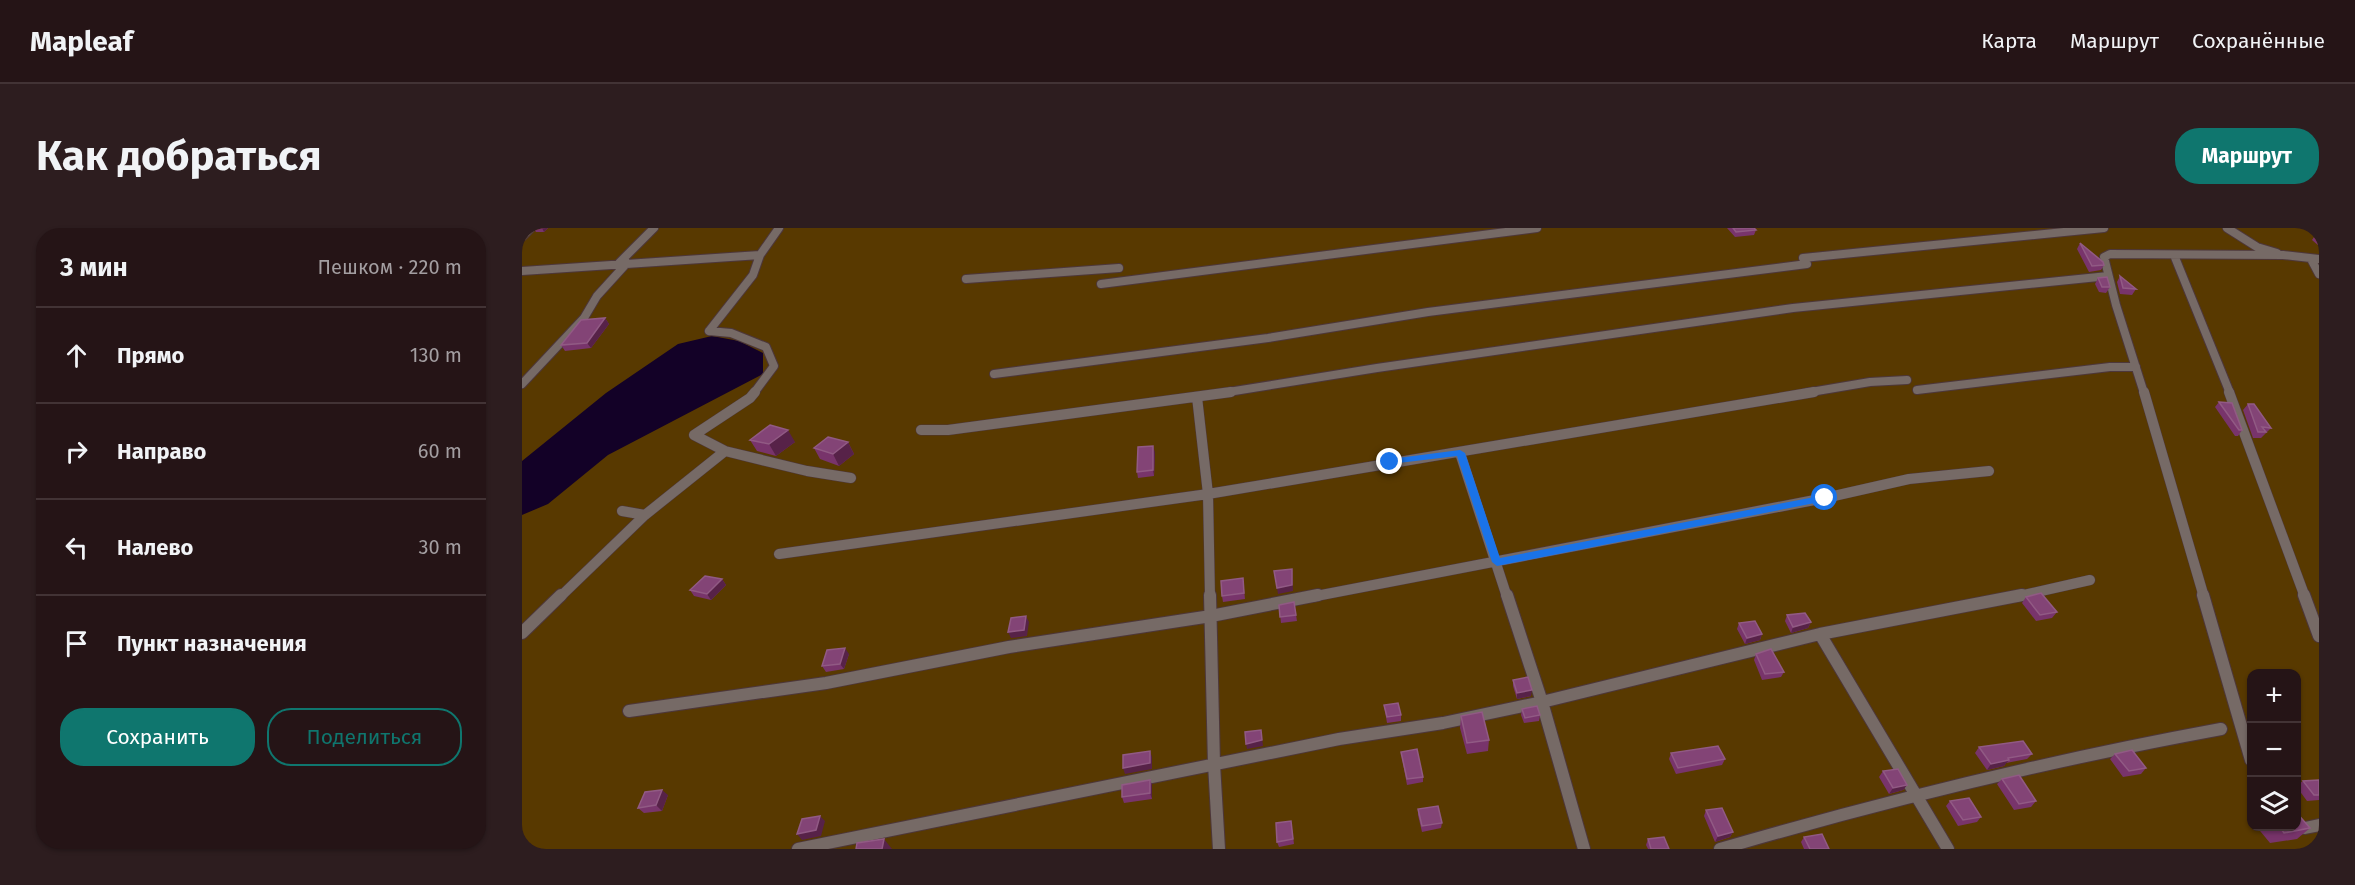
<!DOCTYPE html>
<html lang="ru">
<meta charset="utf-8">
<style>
:root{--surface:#251416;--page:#2d1d1f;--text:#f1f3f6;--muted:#a39ea1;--line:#423335;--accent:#0f766e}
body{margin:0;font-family:"Fira Sans",sans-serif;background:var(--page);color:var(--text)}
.controls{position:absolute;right:18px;bottom:18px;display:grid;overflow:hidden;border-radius:12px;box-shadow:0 2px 4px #0004}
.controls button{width:54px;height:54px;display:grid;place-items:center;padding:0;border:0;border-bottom:2px solid var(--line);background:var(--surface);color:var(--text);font:30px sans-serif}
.stop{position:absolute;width:18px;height:18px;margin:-14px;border:4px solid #1a73e8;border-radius:50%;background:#fff}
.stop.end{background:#1a73e8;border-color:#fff;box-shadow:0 2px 6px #0008}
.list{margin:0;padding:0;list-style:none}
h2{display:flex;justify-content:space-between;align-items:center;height:78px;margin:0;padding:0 24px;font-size:26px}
h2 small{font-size:20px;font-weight:400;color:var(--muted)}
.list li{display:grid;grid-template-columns:39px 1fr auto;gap:18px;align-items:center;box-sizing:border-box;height:96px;padding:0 24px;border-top:2px solid var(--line)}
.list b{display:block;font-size:22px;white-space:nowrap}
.list em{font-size:20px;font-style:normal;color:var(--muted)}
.actions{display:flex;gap:12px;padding:18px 24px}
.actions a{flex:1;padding:14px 0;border:2px solid var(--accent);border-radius:24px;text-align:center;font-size:21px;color:var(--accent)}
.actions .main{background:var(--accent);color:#fff}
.icon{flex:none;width:33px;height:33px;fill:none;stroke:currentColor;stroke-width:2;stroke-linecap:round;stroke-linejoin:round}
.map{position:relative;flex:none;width:1797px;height:621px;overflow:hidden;border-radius:24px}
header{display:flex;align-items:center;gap:36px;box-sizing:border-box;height:84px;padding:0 30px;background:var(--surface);border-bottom:2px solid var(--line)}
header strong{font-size:28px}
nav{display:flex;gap:33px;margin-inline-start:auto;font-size:21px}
.intro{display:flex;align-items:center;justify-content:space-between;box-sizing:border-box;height:144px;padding:0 36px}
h1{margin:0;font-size:42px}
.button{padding:15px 27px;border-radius:24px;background:var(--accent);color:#fff;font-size:21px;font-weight:700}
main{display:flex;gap:36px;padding:0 36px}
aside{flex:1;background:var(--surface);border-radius:24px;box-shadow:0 2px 4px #0004}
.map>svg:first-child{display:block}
.green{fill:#583900;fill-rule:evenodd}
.water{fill:#130127}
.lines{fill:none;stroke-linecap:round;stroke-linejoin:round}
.service-far2-casing{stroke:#4d373a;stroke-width:10}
.service-far1-casing{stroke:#4d373a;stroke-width:11}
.service-casing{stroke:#4d373a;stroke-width:14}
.service-far2{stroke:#766a66;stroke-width:8}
.service-far1{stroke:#766a66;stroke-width:10}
.service{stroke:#766a66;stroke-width:12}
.wall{fill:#78346b}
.shaded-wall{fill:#572248}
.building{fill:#834476;stroke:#915a84;stroke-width:1.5}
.route{fill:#1a73e8}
</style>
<header>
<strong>Mapleaf</strong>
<nav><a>Карта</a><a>Маршрут</a><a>Сохранённые</a></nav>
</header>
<div class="intro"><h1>Как добраться</h1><a class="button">Маршрут</a></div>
<main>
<aside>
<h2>3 мин<small>Пешком · 220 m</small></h2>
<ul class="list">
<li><svg class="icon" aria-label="ahead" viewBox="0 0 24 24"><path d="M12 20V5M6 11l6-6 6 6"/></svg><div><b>Прямо</b></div><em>130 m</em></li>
<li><svg class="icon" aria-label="right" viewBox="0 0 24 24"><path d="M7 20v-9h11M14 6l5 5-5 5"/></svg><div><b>Направо</b></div><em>60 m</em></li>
<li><svg class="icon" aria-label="left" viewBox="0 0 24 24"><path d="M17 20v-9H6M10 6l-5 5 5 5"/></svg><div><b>Налево</b></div><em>30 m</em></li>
<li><svg class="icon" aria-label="arrive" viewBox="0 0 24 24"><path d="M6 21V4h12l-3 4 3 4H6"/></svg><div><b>Пункт назначения</b></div></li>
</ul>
<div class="actions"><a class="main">Сохранить</a><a>Поделиться</a></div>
</aside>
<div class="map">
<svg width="1797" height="621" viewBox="0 0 1797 621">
<rect width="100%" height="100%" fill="#311a1e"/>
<!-- green -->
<path class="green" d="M0,0H1797V621H0ZM1730,446H1774V598H1730Z"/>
<!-- water -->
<path class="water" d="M190,108L217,113L241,125V146L86,227L26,276L0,287V233L84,165L156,116Z"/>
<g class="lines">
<!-- service-far2 casing -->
<g class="service-far2-casing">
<path id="service-far2" d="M1705,0L1735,19L1755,25
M0,9L9,0
M1652,27L1708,165
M1281,30L1582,0
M1789,31L1797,46
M97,35L132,0
M0,43L238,27
M444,51L597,40
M579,56L1015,0
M187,103L209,105L244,119L252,138L232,165
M187,103L231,47L238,27L257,0
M472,146L746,110L906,84L1285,36
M0,156L62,90L75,68L105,35
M1395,162L1588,139H1614
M700,165L855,140L1271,80L1586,48
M1283,165L1348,154L1385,152
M1622,165L1594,77L1582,29L1588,26L1761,27L1797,31"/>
</g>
<!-- service-far1 casing -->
<g class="service-far1-casing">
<path id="service-far1" d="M233,164L228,170L172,207L203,223L285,243L329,250
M1622,164L1682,369
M1707,164L1783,369
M675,169L686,266L688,369
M399,202H426L709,164
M938,225L985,369
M100,283L123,287
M257,326L686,266L1292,164
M38,369L123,287L203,223
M789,369L1303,270L1387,251L1467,243
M1493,369L1568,352"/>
</g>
<!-- service casing -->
<g class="service-casing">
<path id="service" d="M688,367L692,536L697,621
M985,367L1020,474L1062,621
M1681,367L1729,532
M1782,367L1797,408
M0,405L39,367
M1298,406L1426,621
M107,483L304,455L487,419L689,388L796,367
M1783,600L1797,597
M276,621L817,511L921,495L1020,474L1298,406L1500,367
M1198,621C1363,573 1530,532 1699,501"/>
</g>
<!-- service-far2 -->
<use href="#service-far2" class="service-far2"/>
<!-- service-far1 -->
<use href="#service-far1" class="service-far1"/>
<!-- service -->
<use href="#service" class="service"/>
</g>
<!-- wall -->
<path class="wall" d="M11,0H26L22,4H14Z
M1205,0H1232L1234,2L1232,7L1213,9Z
M1796,3H1797V18L1790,12Z
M1558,15L1582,37L1579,42L1567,44L1555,21Z
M1598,48L1614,61L1610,67L1598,66L1595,54Z
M1576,50L1588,59L1584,65L1577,64L1573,56Z
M83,90L87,96L69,120L43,123L39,117Z
M1697,174L1720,202L1716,208H1713L1693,179Z
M1726,176L1749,200L1739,210H1731L1721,182Z
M228,212L273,214L254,228L235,223Z
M326,214L332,226L317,238L298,231L292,220Z
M633,224L632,248L616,250L615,244Z
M721,350L723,371L701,374L700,368Z
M200,351L204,357L189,372L172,368L168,362Z
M1504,369L1535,384L1530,390L1514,393L1500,375Z
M772,374L775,393L759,395L757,377Z
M1265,387L1289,394L1286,400L1269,405L1263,393Z
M1217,395L1240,406L1238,412L1223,416L1215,401Z
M327,426L322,441L304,444L300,438Z
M1234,426L1262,444L1259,449L1240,452L1232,432Z
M991,452L1009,468L995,471L991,458Z
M862,477L879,487V493L865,495Z
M1000,481L1018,487L1017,493L1002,495L999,487Z
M939,488L967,512L966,523L945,526L938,500Z
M1457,519L1510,526L1505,531L1484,535L1482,538L1465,542L1453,525Z
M879,524L901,549V554L885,557L880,530Z
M1149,525L1203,531L1200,537L1154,546L1147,531Z
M1593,526L1624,540L1619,546L1601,549L1588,531Z
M1361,543L1385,557L1381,562L1367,566L1357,549Z
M1480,551L1514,573L1509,579L1492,582L1475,556Z
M628,552L630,557V571L602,575L600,569Z
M1797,552V572L1785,573L1774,558L1781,553Z
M146,567L140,583L122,585L116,580Z
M1428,573L1459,589L1455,594L1436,598L1424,578Z
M896,581L920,595L919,600L900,604L896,587Z
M1184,582L1211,604L1208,609L1193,614L1182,588Z
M769,593L772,616L757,619L755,614Z
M1734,598H1774L1788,600L1775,611L1748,615Z
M1282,609L1307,621H1282L1279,614Z
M1126,611L1147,621H1126L1124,617Z"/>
<!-- shaded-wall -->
<path class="shaded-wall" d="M20,0H26L22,4Z
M83,90L87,96L69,120L65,115Z
M266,202L273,214L254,228L247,216Z
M326,214L332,226L317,238L311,226Z
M631,218L633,224L632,248L631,242Z
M770,341L771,363L756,366L755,360Z
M200,351L204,357L189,372L185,366Z
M504,388L507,394L505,408L489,410L486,404Z
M1289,394L1286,400L1269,405L1271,399Z
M1240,406L1238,412L1223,416L1225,410Z
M323,420L327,426L322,441L318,436Z
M1010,462L1009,468L995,471V465Z
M739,502L741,518L725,521L724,516Z
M628,523L630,529V541L603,546L601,540Z
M1487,532L1482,538L1465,542L1469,536Z
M628,552L630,557V571L628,565Z
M1385,557L1381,562L1367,566L1371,560Z
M140,562L146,567L140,583L134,577Z
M298,588L303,593L299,608L280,612L275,606Z
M1211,604L1208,609L1193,614L1196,608Z
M362,611L370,621H360Z"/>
<!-- building -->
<path class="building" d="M1211,0H1232L1234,2L1214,4Z
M1558,15L1581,34L1582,37L1570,38Z
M1598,48L1614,61L1601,60Z
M1585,49L1588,59H1580L1576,50Z
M83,90L65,115L39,117L59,92Z
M1697,174L1710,175L1720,202H1717Z
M1726,176H1732L1749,200L1740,199L1744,204H1736Z
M248,197L266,202L247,216L228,212Z
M306,209L326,214L311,226L292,220Z
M631,218V242L615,244L616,219Z
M770,341V357L755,360L752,343Z
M183,348L200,351L185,366L168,362Z
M721,350L722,365L700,368L699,353Z
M1519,365L1535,384L1518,387L1504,369Z
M772,374L774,387L758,389L757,377Z
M1283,385L1289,394L1271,399L1265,387Z
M504,388L502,402L486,404L489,390Z
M1233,393L1240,406L1225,410L1217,395Z
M323,420L318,436L300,438L305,422Z
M1249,421L1262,444L1243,446L1234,426Z
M1006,449L1010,462L995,465L991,452Z
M876,475L879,487L865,489L862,477Z
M1015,478L1018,487L1003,490L1000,481Z
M960,484L967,512L945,515L939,488Z
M739,502L740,512L724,516L723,504Z
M1501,513L1510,526L1486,530L1487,532L1469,536L1457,519Z
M1196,518L1203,531L1156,540L1149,525Z
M895,521L901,549L885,551L879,524Z
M1610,522L1624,540L1607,543L1593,526Z
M628,523V535L601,540V527Z
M1376,541L1385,557L1371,560L1361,543Z
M1497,547L1514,573L1497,576L1480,551Z
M628,552V565L600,569V557Z
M1797,552V567H1792L1781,553Z
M140,562L134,577L116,580L123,564Z
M1447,570L1459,589L1441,592L1428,573Z
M916,578L920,595L900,598L896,581Z
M1200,580L1211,604L1196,608L1184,582Z
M1774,584L1788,600L1762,605L1757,598H1774Z
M298,588L294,602L275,606L280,591Z
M769,593L771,611L755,614L754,595Z
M1300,606L1307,621H1288L1282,609Z
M1142,609L1147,621H1129L1126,611Z
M362,611L360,621H334L335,615Z"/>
<!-- route -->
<path class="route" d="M938,222L943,225L978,330L1303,267L1308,270L1303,273L975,338L970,334L935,228L868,236L863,234L868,231Z"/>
</svg>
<div class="controls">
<button>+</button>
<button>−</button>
<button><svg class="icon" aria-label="layers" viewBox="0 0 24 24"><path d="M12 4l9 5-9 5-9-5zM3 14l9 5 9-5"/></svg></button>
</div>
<div class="stop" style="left:1303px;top:270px"></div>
<div class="stop end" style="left:868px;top:234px"></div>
</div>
</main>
